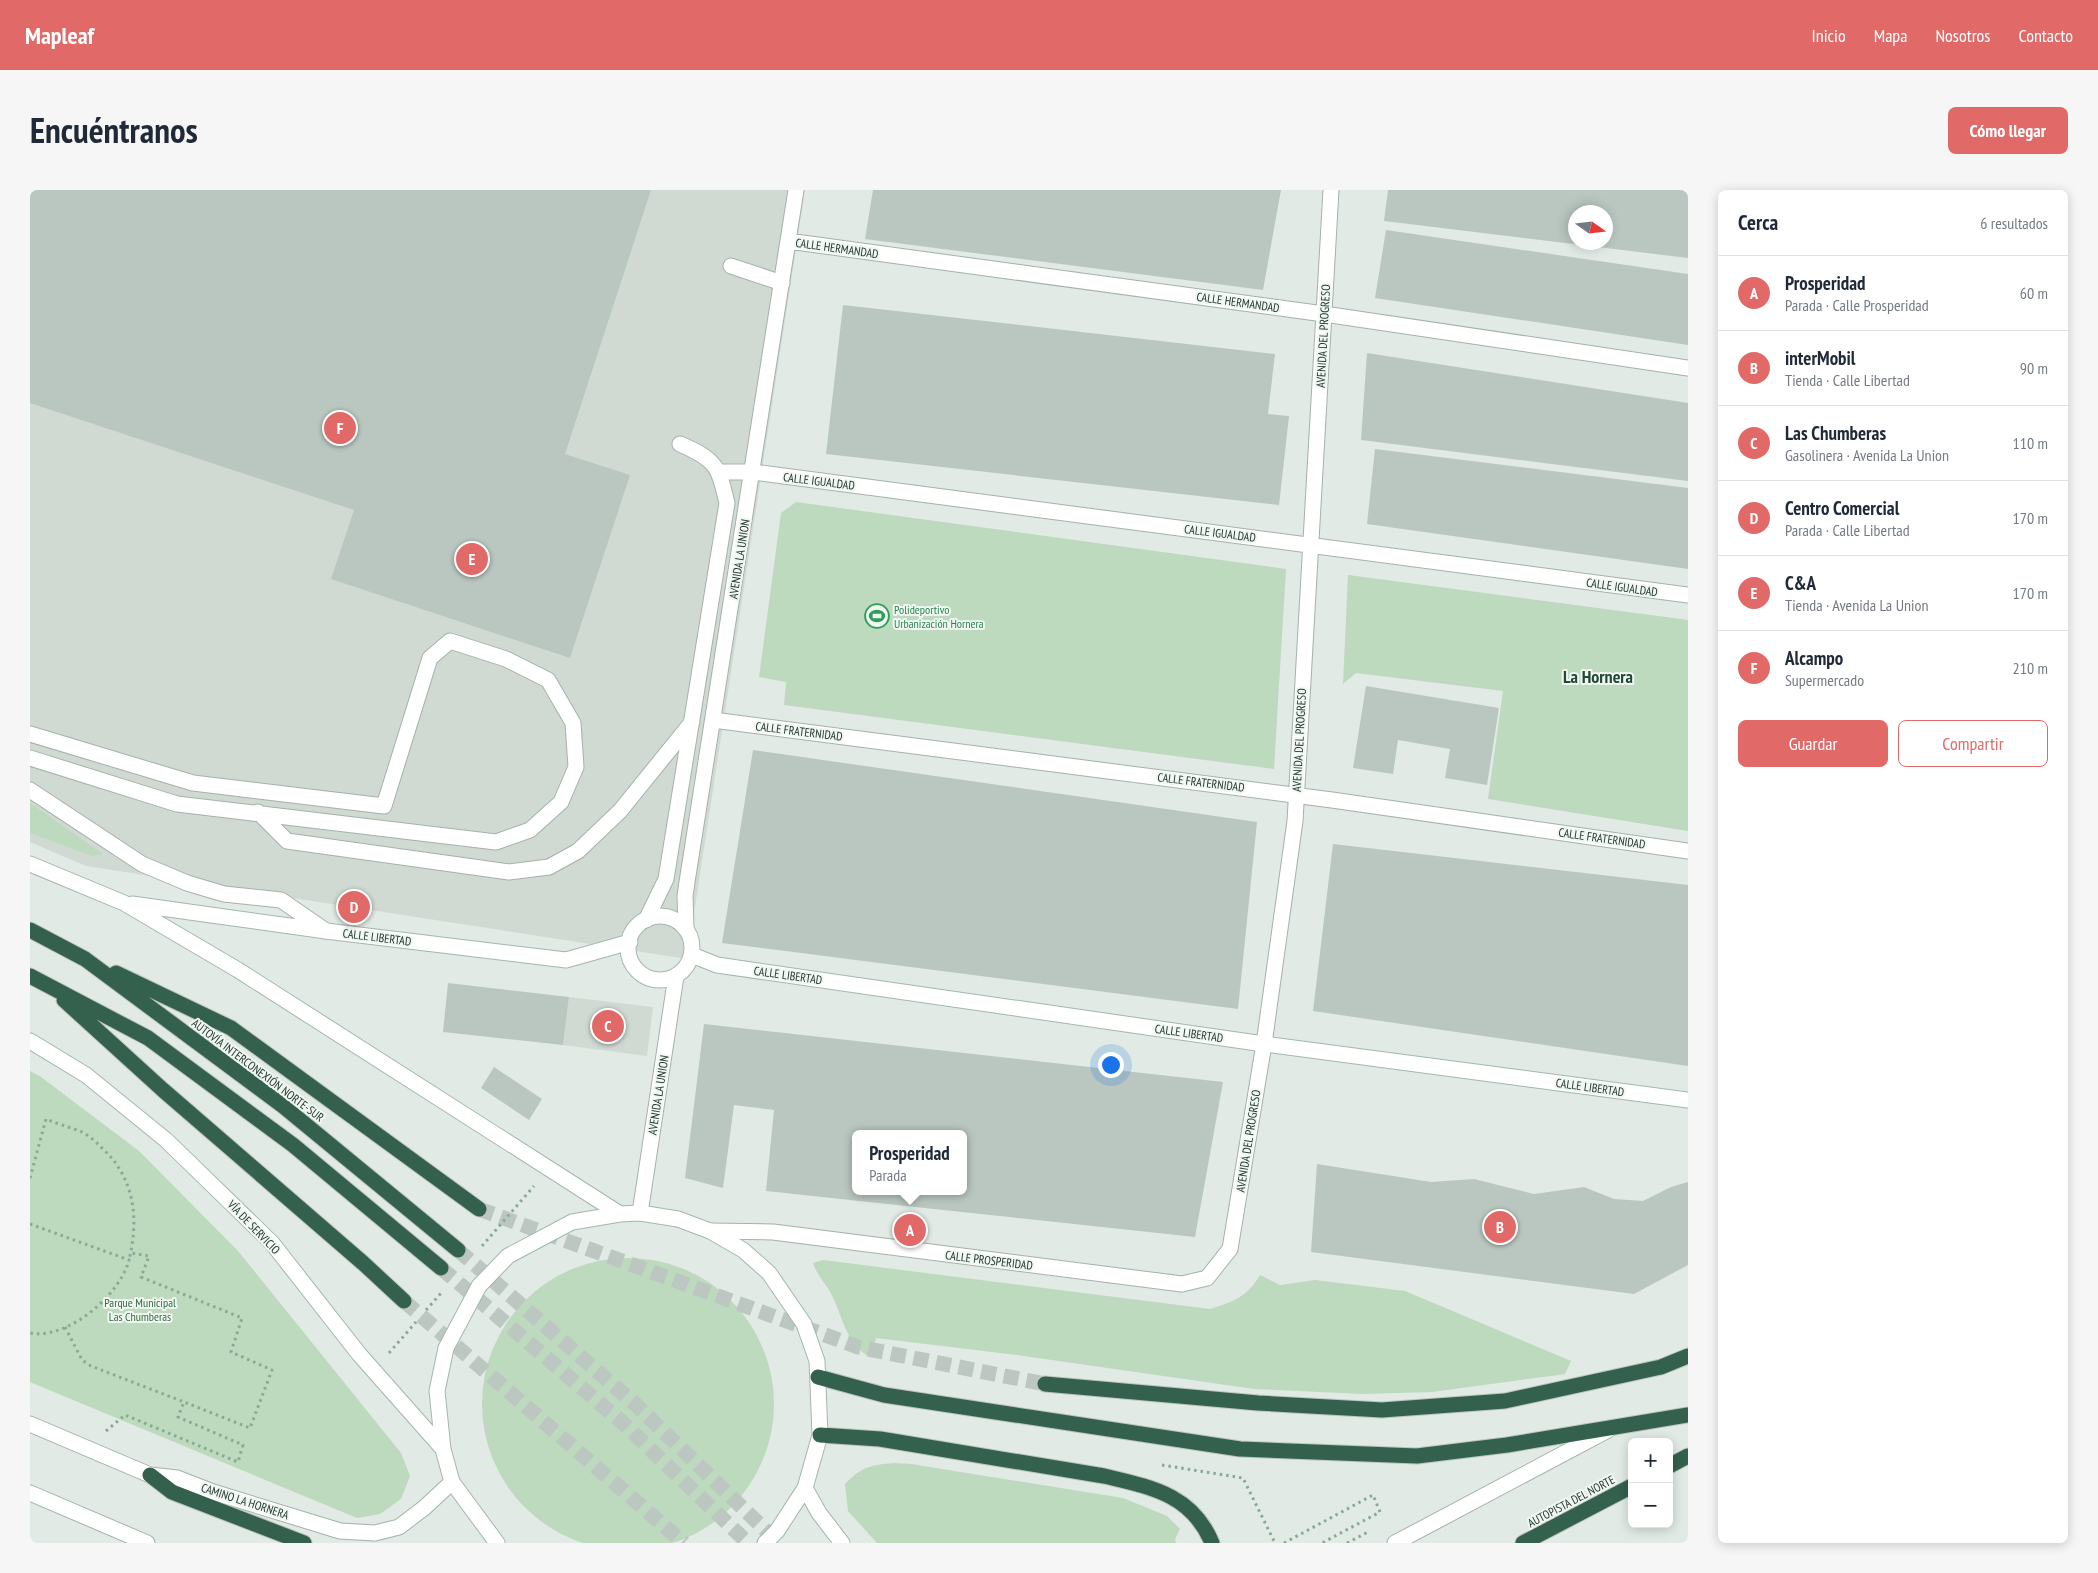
<!DOCTYPE html>
<html lang="es">
<meta charset="utf-8">
<style>
:root{--surface:#fff;--page:#f6f6f7;--text:#1f2937;--muted:#747a83;--line:#e0e1e3;--accent:#e16a68}
body{margin:0;font-family:"PT Sans Narrow",sans-serif;background:var(--page);color:var(--text)}
.controls{position:absolute;right:15px;bottom:15px;display:grid;overflow:hidden;border-radius:8px;box-shadow:0 2px 12px #0003}
.controls button{width:45px;height:45px;display:grid;place-items:center;padding:0;border:0;border-bottom:1px solid var(--line);background:var(--surface);color:var(--text);font:25px sans-serif}
.compass{position:absolute;left:1538px;top:15px;width:45px;height:45px;border-radius:50%;background:var(--surface);box-shadow:0 2px 12px #0003;rotate:104deg}
.you{position:absolute;left:1080px;top:874px;width:18px;height:18px;margin:-12px;border:4px solid #fff;border-radius:50%;background:#1a73e8;box-shadow:0 0 0 8px #1a73e833}
.badge{display:grid;place-items:center;width:32px;height:32px;border-radius:50%;background:var(--accent);color:#fff;font-size:16px;font-weight:700}
.pin{position:absolute;translate:-50% -50%;border:2px solid #fff;box-shadow:0 1px 5px #0006}
.popup{position:absolute;left:822px;top:940px;width:115px;height:65px;box-sizing:border-box;display:grid;place-content:center;border-radius:8px;background:var(--surface);filter:drop-shadow(0 1px 4px #0005);font-size:16px;white-space:nowrap;color:var(--muted)}
.popup b{font-size:19px;color:var(--text)}
.popup::after{content:'';position:absolute;left:50%;top:100%;margin-left:-10px;border:10px solid transparent;border-top-color:var(--surface)}
.list{margin:0;padding:0;list-style:none}
h2{display:flex;justify-content:space-between;align-items:center;height:65px;margin:0;padding:0 20px;font-size:21px}
h2 small{font-size:16px;font-weight:400;color:var(--muted)}
.list li{display:grid;grid-template-columns:32px 1fr auto;gap:15px;align-items:center;box-sizing:border-box;height:75px;padding:0 20px;border-top:1px solid var(--line)}
.list b{display:block;font-size:19px;white-space:nowrap}
.list p{margin:0;font-size:16px;white-space:nowrap;color:var(--muted)}
.list em{font-size:16px;font-style:normal;color:var(--muted)}
.actions{display:flex;gap:10px;padding:15px 20px}
.actions a{flex:1;padding:11px 0;border:1px solid var(--accent);border-radius:8px;text-align:center;font-size:18px;color:var(--accent)}
.actions .main{background:var(--accent);color:#fff}
.map{position:relative;flex:none;width:1658px;height:1353px;overflow:hidden;border-radius:8px}
header{display:flex;align-items:center;gap:30px;box-sizing:border-box;height:70px;padding:0 25px;background:var(--accent);color:#fff}
header strong{font-size:24px}
nav{display:flex;gap:28px;margin-inline-start:auto;font-size:18px}
.intro{display:flex;align-items:center;justify-content:space-between;box-sizing:border-box;height:120px;padding:0 30px}
h1{margin:0;font-size:35px}
.button{padding:12px 22px;border-radius:8px;background:var(--accent);color:#fff;font-size:18px;font-weight:700}
main{display:flex;gap:30px;padding:0 30px}
aside{flex:1;background:var(--surface);border-radius:8px;box-shadow:0 2px 12px #0003}
.map>svg:first-child{display:block}
.built{fill:#d0dad3}
.green{fill:#bdd9be}
.building{fill:#bac7c0;fill-rule:evenodd}
.lines{fill:none;stroke-linecap:round;stroke-linejoin:round}
.highway-tunnel{stroke:#bbc7c0;stroke-width:15;stroke-dasharray:15 8;stroke-linecap:butt}
.lane-casing{stroke:#a5b1aa;stroke-width:17}
.street-casing{stroke:#a5b1aa;stroke-width:17}
.secondary-casing{stroke:#a4b7ac;stroke-width:17}
.highway-casing{stroke:#bdc4c0;stroke-width:17}
.path{stroke:#86aa96;stroke-width:3;stroke-dasharray:2.5 4;stroke-linecap:butt}
.lane{stroke:#fff;stroke-width:15}
.street{stroke:#fff;stroke-width:15}
.secondary{stroke:#fff;stroke-width:15}
.highway{stroke:#33614d;stroke-width:15}
.labels{text-anchor:middle;dominant-baseline:central;stroke-width:4;stroke-linejoin:round;paint-order:stroke}
.street-label{font-size:12px;fill:#24392e;stroke:#f1f7f3}
.leisure-label{font-size:12px;fill:#27864d;stroke:#f1f7f3;text-anchor:start}
.park-label{font-size:12px;fill:#336b3b;stroke:#f1f7f3}
.district-label{font-size:18px;font-weight:bold;fill:#224836;stroke:#f1f7f3}
</style>
<header>
<strong>Mapleaf</strong>
<nav><a>Inicio</a><a>Mapa</a><a>Nosotros</a><a>Contacto</a></nav>
</header>
<div class="intro"><h1>Encuéntranos</h1><a class="button">Cómo llegar</a></div>
<main>
<div class="map">
<svg width="1658" height="1353" viewBox="0 0 1658 1353">
<rect width="100%" height="100%" fill="#e1eae4"/>
<!-- built -->
<path class="built" d="M0,0H775L657,769L56,676L0,652Z
M539,807L623,817L617,866L533,855Z"/>
<!-- green -->
<path class="green" d="M766,312L1256,379L1244,579L754,515L756,492L729,487L751,323Z
M1318,385L1658,430V641L1458,609L1473,501L1326,483L1313,494Z
M0,613L73,664L62,666L0,643Z
M0,881L11,887L109,961L208,1061L371,1263L380,1286L371,1309L350,1324L327,1328L0,1192Z
M452 1214a146 146 0 1 1 292 0a146 146 0 1 1-292 0Z
M793,1070L1180,1119C1203,1112 1217,1107 1230,1085L1250,1095L1285,1090L1375,1101L1541,1171L1535,1184L1402,1202L1333,1204L1224,1199L987,1165L846,1148L841,1168C814,1153 813,1124 799,1100C793,1090 786,1083 783,1073Z
M863,1273L881,1274L1093,1308L1137,1326L1150,1339L1145,1349L1146,1353H847L818,1321L815,1294C831,1277 841,1275 863,1273Z"/>
<!-- building -->
<path class="building" d="M0,0H621L535,264L600,285L540,468L301,389L324,320L0,213Z
M843,0H1251L1233,100L835,49Z
M1358,0H1658V68L1354,31ZM1546,22H1576V52H1546Z
M1356,40L1658,84V155L1345,108Z
M813,115L1245,164L1238,224L1259,226L1249,315L796,264Z
M1337,163L1658,213V291L1331,250Z
M1345,259L1658,298V379L1337,334Z
M1336,496L1469,518L1457,595L1415,588L1420,559L1368,550L1363,584L1323,578Z
M723,560L1227,632L1208,819L692,753Z
M1303,654L1658,695V876L1283,821Z
M418,793L539,807L533,855L413,842Z
M674,834L1193,892L1165,1047L736,1001L744,920L704,915L693,998L655,988ZM826,944H934V1001H826Z
M464,877L512,909L499,930L451,898Z
M1287,974L1401,992L1444,989L1504,1004L1554,997L1584,1009L1613,1011L1641,997L1658,992V1075L1604,1104L1281,1062Z"/>
<g class="lines">
<!-- highway-tunnel -->
<path class="highway-tunnel" d="M449,1019L828,1157L1015,1194
M428,1060L605,1214L749,1353
M411,1078L593,1233L718,1353
M374,1111L654,1353"/>
<!-- lane casing -->
<g class="lane-casing">
<path id="lane" d="M701,76L752,93
M690,282H723
M0,544L163,593L354,616L400,468L420,451L476,469L518,490L543,533L546,577L531,612L500,640L466,652L147,614L0,568
M0,600L112,674L157,693L194,704L251,710L296,741
M228,622L257,651L479,682L519,677L548,661L590,621L662,532
M616,730L636,689L697,313C688,276 687,270 650,254
M1365,1353L1578,1240"/>
</g>
<!-- street casing -->
<g class="street-casing">
<path id="street" d="M758,51L1294,124L1658,178
M723,282L1658,405
M683,530L1302,610L1658,661
M656,739L655,706L657,692L766,0
M610,1023L646,786
M680,1041L743,1042L1152,1094L1177,1088L1200,1059L1234,854L1265,631L1301,0
M0,1234L120,1285L147,1288L183,1302L310,1341L345,1343L369,1337L394,1318L422,1292
M0,1303L117,1353"/>
</g>
<!-- secondary casing -->
<g class="secondary-casing">
<path id="secondary" d="M0,674L94,713L208,780L590,1024
M102,714L296,741L536,770L600,752
M598 758a32 32 0 1 1 64 0a32 32 0 1 1-64 0Z
M662,765L687,775L1234,854L1658,910
M0,851L56,885L136,950L242,1053L329,1164L413,1259
M775,1298L789,1323L812,1353
M467,1353L422,1292L413,1259L407,1201L416,1158L449,1096L478,1066L542,1032L590,1024L610,1023L648,1029L680,1041L713,1060L739,1083L774,1134L787,1171L790,1245L775,1298L747,1341L735,1353"/>
</g>
<!-- highway casing -->
<g class="highway-casing">
<path id="highway" d="M0,740L55,769L253,916L428,1060
M86,783L201,838L449,1019
M0,786L118,848L263,955L411,1078
M34,810L133,900L333,1073L374,1111
M788,1187L854,1205L1210,1259L1387,1266L1477,1255L1658,1225
M1015,1194L1228,1213L1352,1220L1475,1211L1631,1177L1658,1166
M790,1245L850,1249L1074,1286C1120,1297 1162,1304 1182,1353
M1639,1276L1658,1266
M120,1285L142,1302L274,1353
M1493,1353L1602,1296"/>
</g>
<!-- path -->
<path class="path" d="M0,988L16,929C27,934 40,937 52,942C60,946 67,953 73,959C105,989 109,1029 99,1070
M0,1034L99,1070C90,1105 38,1150 0,1143
M452,1056L504,996
M396,1120L412,1102
M35,1137L52,1170L61,1176L154,1212
M359,1163L386,1132
M76,1241L95,1225L208,1272L213,1255L148,1227L154,1212L220,1238L242,1180L201,1162L212,1128L111,1087L119,1066L101,1063
M1132,1275L1213,1288L1245,1353
M1254,1353L1343,1305L1350,1322L1292,1353
M1317,1353L1338,1342"/>
<!-- lane -->
<use href="#lane" class="lane"/>
<!-- street -->
<use href="#street" class="street"/>
<!-- secondary -->
<use href="#secondary" class="secondary"/>
<!-- highway -->
<use href="#highway" class="highway"/>
</g>
<!-- icons -->
<defs>
<g id="stadium-ring" transform="scale(1.25)"><circle r="9.5" fill="#f1f7f3" stroke="#2e9e5b" stroke-width="1.5"/><path d="M0-5a6.5 5 0 1 0 0 10a6.5 5 0 1 0 0-10ZM-3.5-1.8h7v3.6h-7Z" fill="#2e9e5b"/></g>
</defs>
<g fill-rule="evenodd">
<use href="#stadium-ring" x="847" y="426"/>
</g>
<g class="labels">
<!-- street labels -->
<g class="street-label">
<text transform="translate(807 58) rotate(8)">CALLE HERMANDAD</text>
<text transform="translate(1208 112) rotate(8)">CALLE HERMANDAD</text>
<text transform="translate(1293 146) rotate(-87)">AVENIDA DEL PROGRESO</text>
<text transform="translate(789 291) rotate(7)">CALLE IGUALDAD</text>
<text transform="translate(1190 343) rotate(7)">CALLE IGUALDAD</text>
<text transform="translate(709 369) rotate(-81)">AVENIDA LA UNION</text>
<text transform="translate(1592 397) rotate(8)">CALLE IGUALDAD</text>
<text transform="translate(769 541) rotate(7)">CALLE FRATERNIDAD</text>
<text transform="translate(1269 550) rotate(-87)">AVENIDA DEL PROGRESO</text>
<text transform="translate(1171 592) rotate(7)">CALLE FRATERNIDAD</text>
<text transform="translate(1572 648) rotate(8)">CALLE FRATERNIDAD</text>
<text transform="translate(347 747) rotate(7)">CALLE LIBERTAD</text>
<text transform="translate(758 785) rotate(8)">CALLE LIBERTAD</text>
<text transform="translate(1159 843) rotate(8)">CALLE LIBERTAD</text>
<text transform="translate(228 880) rotate(37)">AUTOVÍA INTERCONEXIÓN NORTE-SUR</text>
<text transform="translate(1560 897) rotate(8)">CALLE LIBERTAD</text>
<text transform="translate(628 905) rotate(-81)">AVENIDA LA UNION</text>
<text transform="translate(1218 951) rotate(-81)">AVENIDA DEL PROGRESO</text>
<text transform="translate(224 1037) rotate(46)">VÍA DE SERVICIO</text>
<text transform="translate(959 1070) rotate(7)">CALLE PROSPERIDAD</text>
<text transform="translate(215 1311) rotate(18)">CAMINO LA HORNERA</text>
<text transform="translate(1541 1311) rotate(-28)">AUTOPISTA DEL NORTE</text>
</g>
<!-- leisure labels -->
<g class="leisure-label">
<text x="864" y="419">Polideportivo<tspan x="864" dy="14">Urbanización Hornera</tspan></text>
</g>
<!-- park labels -->
<g class="park-label">
<text x="110" y="1112">Parque Municipal<tspan x="110" dy="14">Las Chumberas</tspan></text>
</g>
<!-- district labels -->
<g class="district-label">
<text x="1568" y="486">La Hornera</text>
</g>
</g>
</svg>
<div class="controls">
<button>+</button>
<button>−</button>
</div>
<svg class="compass" viewBox="-18 -18 36 36"><path d="M0-13l5 13h-10z" fill="#e53935"/><path d="M0 13l5-13h-10z" fill="#747a83"/></svg>
<div class="you"></div>
<div class="pin badge" style="left:880px;top:1040px">A</div>
<div class="popup"><b>Prosperidad</b>Parada</div>
<div class="pin badge" style="left:1470px;top:1037px">B</div>
<div class="pin badge" style="left:578px;top:836px">C</div>
<div class="pin badge" style="left:324px;top:717px">D</div>
<div class="pin badge" style="left:442px;top:369px">E</div>
<div class="pin badge" style="left:310px;top:238px">F</div>
</div>
<aside>
<h2>Cerca<small>6 resultados</small></h2>
<ul class="list">
<li><span class="badge">A</span><div><b>Prosperidad</b><p>Parada · Calle Prosperidad</p></div><em>60 m</em></li>
<li><span class="badge">B</span><div><b>interMobil</b><p>Tienda · Calle Libertad</p></div><em>90 m</em></li>
<li><span class="badge">C</span><div><b>Las Chumberas</b><p>Gasolinera · Avenida La Union</p></div><em>110 m</em></li>
<li><span class="badge">D</span><div><b>Centro Comercial</b><p>Parada · Calle Libertad</p></div><em>170 m</em></li>
<li><span class="badge">E</span><div><b>C&amp;A</b><p>Tienda · Avenida La Union</p></div><em>170 m</em></li>
<li><span class="badge">F</span><div><b>Alcampo</b><p>Supermercado</p></div><em>210 m</em></li>
</ul>
<div class="actions"><a class="main">Guardar</a><a>Compartir</a></div>
</aside>
</main>
